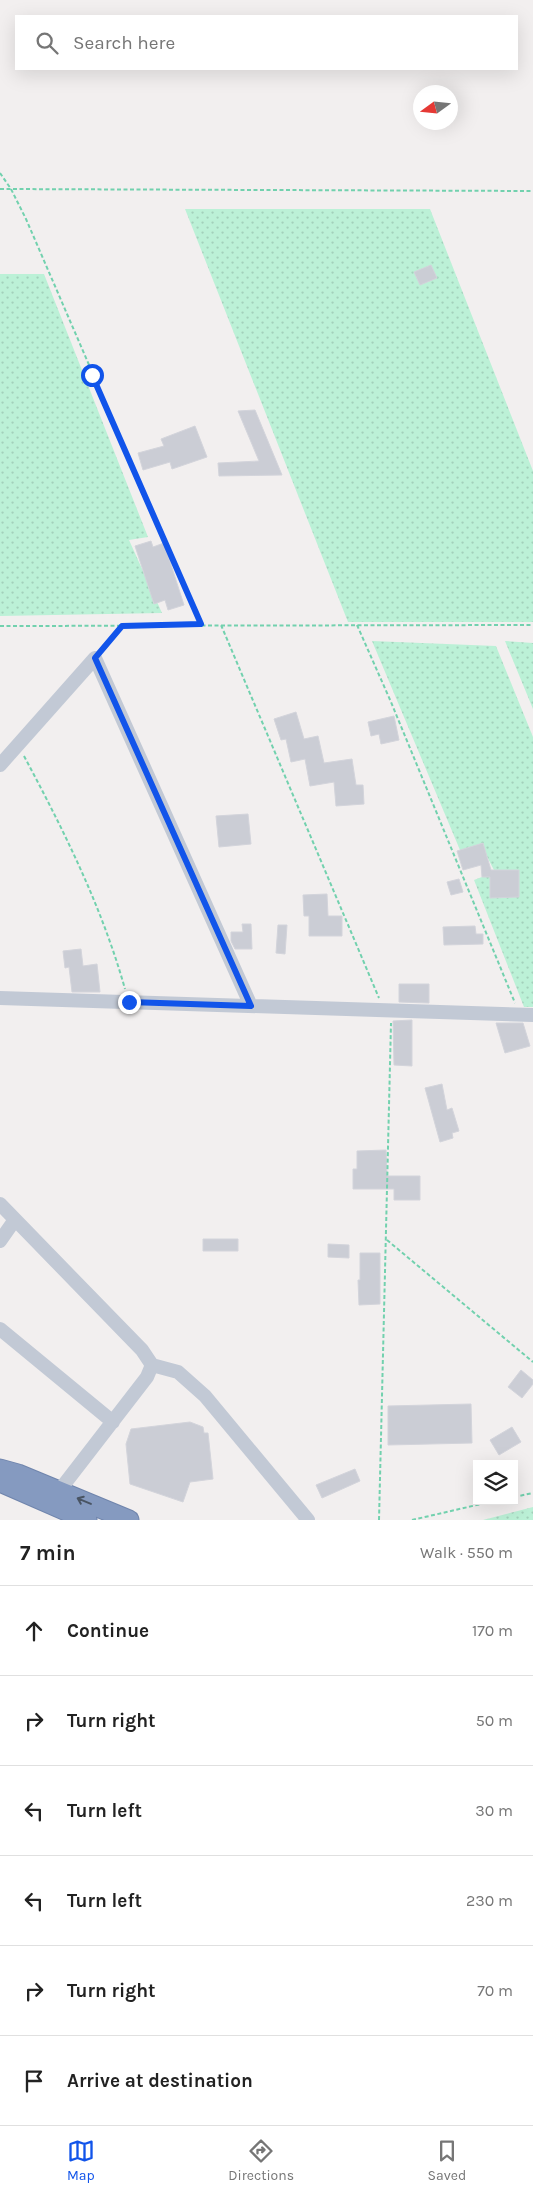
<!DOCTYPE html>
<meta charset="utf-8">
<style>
:root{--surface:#fff;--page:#f2f2f2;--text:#222;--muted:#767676;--line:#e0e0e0;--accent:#1154ea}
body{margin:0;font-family:Karla,sans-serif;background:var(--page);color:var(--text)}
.controls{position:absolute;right:15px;bottom:15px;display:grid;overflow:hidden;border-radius:0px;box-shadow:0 5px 20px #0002}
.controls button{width:45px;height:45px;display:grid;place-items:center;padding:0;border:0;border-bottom:1px solid var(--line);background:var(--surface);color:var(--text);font:25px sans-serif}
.compass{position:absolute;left:413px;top:85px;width:45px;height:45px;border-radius:50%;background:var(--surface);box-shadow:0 5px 20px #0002;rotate:255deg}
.stop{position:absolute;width:15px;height:15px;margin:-11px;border:4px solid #1154ea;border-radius:50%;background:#fff}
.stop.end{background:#1154ea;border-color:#fff;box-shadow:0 1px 5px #0008}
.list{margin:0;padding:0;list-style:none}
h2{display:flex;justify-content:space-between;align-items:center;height:65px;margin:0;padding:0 20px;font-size:21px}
h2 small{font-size:16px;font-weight:400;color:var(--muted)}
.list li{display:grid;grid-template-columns:32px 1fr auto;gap:15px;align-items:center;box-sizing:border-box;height:90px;padding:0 20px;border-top:1px solid var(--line)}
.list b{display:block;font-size:19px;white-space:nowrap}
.list em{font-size:16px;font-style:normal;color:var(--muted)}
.icon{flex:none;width:28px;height:28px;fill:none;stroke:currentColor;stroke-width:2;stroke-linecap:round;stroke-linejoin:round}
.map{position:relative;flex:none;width:533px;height:1520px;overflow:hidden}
.search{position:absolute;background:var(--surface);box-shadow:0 5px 20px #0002;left:15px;right:15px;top:15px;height:55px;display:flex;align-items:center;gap:12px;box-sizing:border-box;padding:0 18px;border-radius:0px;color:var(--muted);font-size:19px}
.sheet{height:605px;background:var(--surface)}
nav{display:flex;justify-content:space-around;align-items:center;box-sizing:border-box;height:70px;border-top:1px solid var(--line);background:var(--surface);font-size:14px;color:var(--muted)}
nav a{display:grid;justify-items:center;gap:2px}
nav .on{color:var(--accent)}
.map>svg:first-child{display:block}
.green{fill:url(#green-dots)}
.building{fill:#cbcdd5;stroke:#d3d4db}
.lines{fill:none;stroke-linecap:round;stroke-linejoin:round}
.highway-casing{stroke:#7085ac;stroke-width:21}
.path{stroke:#72d1ae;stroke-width:2;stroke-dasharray:4 2.5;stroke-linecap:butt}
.minor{stroke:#c2c9d5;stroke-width:14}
.highway{stroke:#859ac0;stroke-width:19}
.oneway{stroke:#495463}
.route{stroke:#1154ea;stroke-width:6}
</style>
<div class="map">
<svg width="533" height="1520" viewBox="0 0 533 1520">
<defs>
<pattern id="green-dots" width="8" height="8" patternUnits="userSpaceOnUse" patternTransform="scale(1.25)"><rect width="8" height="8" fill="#bcf1d7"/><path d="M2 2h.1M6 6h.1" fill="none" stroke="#a3d0bb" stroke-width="1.8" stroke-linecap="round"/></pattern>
</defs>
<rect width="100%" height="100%" fill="#f2efef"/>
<!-- green -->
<path class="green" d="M185,209H430L533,471V622H348Z
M0,274H44L148,537L129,540L162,613L0,616Z
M372,641L496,646L533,737V1007H524L474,880L495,872L482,847L460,850Z
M505,641L533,643V709Z
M533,1507V1520H483Z"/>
<!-- building -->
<path class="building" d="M431,265L437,278L420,285L414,272Z
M255,410L282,475L219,476L218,463L259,461L238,411Z
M195,426L207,457L172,469L170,462L143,470L138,453L164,446L161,439Z
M151,541L153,547L164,543L184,605L168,610L165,600L154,604L135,546Z
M296,712L304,739L318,736L324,763L352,759L356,785H363L364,804L336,806L334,782L310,786L305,759L291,762L286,739L281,740L274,719Z
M394,716L399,740L381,744L379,734L371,736L368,722Z
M248,814L251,844L219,847L216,816Z
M483,843L491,870H519V897L490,898V877H482L481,865L463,870L457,851Z
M459,879L463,892L451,895L447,882Z
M327,894L328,916H342V936H309V916H304L303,895Z
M242,924H251L252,949H235L231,941V932H243Z
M278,925H287L285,954L276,953Z
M475,926L476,934H483V944L444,945L443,927Z
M81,949L83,966L97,964L100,992H72L69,967L65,968L63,951Z
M399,984H429V1003L399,1002Z
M412,1020V1066L394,1065L393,1021Z
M496,1023H523L530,1046L505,1053Z
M442,1084L447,1110L452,1108L459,1131L452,1133L453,1138L440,1142L425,1088Z
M386,1150L387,1176H420V1200H394V1189H353V1169H357V1151Z
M203,1239H238V1251H203Z
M328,1244L349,1245V1258L328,1257Z
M360,1253H380V1304L359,1305L358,1280H360Z
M521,1370L533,1380V1384L522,1398L508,1387Z
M471,1404L472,1443L388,1445V1406Z
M190,1422L203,1427L204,1433H208L213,1479L190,1482L183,1502L130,1484L126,1444L131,1429Z
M512,1427L521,1442L499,1455L490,1440Z
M355,1469L360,1481L322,1498L316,1485Z"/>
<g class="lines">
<!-- highway casing -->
<g class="highway-casing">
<path id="highway" d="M0,1469L18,1474L129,1520
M0,1482L87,1520"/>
</g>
<!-- path -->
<path class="path" d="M0,173L11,189L26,219L201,624
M0,189L533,191
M221,625L379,998
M357,625L391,702L515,1003
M0,626L533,625
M104,650L122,626
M24,756C64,831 102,907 125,989
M387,1240L533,1362
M514,1497L533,1493
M379,1520L391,1023
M412,1520L494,1501"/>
<!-- minor -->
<path class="minor" d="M0,765L95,658L251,1006
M0,998L533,1015
M0,1204L142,1350L152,1365L147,1377L59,1491
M0,1241L14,1221
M0,1329L113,1422
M152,1365L178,1372L205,1396L308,1520"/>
<!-- highway -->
<use href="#highway" class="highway"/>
</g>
<!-- one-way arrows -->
<defs><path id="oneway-shaft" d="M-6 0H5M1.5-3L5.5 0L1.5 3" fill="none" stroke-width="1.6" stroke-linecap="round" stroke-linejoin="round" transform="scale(1.25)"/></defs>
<use class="oneway" href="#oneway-shaft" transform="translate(84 1501) rotate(-157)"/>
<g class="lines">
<!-- route -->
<path class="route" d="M92,375L201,624L122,626L95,658L251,1006L129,1002"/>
</g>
</svg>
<div class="controls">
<button><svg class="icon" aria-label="layers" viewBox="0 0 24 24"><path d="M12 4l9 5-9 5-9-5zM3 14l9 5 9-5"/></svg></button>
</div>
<svg class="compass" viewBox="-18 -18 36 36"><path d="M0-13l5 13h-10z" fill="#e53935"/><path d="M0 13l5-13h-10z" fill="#767676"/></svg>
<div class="stop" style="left:92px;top:375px"></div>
<div class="stop end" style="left:129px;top:1002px"></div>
<div class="search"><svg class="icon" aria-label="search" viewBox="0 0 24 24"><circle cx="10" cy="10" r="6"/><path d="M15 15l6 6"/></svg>Search here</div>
</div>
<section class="sheet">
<h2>7 min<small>Walk · 550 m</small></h2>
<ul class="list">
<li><svg class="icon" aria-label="ahead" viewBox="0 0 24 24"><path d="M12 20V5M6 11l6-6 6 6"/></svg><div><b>Continue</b></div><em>170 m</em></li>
<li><svg class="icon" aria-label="right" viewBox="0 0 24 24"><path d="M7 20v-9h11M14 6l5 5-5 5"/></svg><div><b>Turn right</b></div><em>50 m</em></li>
<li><svg class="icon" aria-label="left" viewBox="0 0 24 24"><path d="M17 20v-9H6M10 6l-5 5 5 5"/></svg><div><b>Turn left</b></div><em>30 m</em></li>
<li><svg class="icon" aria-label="left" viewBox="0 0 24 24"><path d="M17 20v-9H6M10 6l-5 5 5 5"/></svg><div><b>Turn left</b></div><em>230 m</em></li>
<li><svg class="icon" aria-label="right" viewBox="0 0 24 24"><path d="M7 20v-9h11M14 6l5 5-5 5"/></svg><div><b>Turn right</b></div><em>70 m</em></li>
<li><svg class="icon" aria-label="arrive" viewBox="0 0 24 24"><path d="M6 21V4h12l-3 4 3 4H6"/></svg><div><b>Arrive at destination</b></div></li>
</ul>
</section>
<nav>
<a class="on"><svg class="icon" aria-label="map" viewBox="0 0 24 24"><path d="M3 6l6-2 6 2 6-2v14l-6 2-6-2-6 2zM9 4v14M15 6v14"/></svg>Map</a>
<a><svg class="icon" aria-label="directions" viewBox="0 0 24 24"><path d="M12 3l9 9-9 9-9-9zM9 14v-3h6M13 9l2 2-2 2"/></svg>Directions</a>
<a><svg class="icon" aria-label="saved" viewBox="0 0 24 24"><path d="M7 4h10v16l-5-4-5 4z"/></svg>Saved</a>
</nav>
